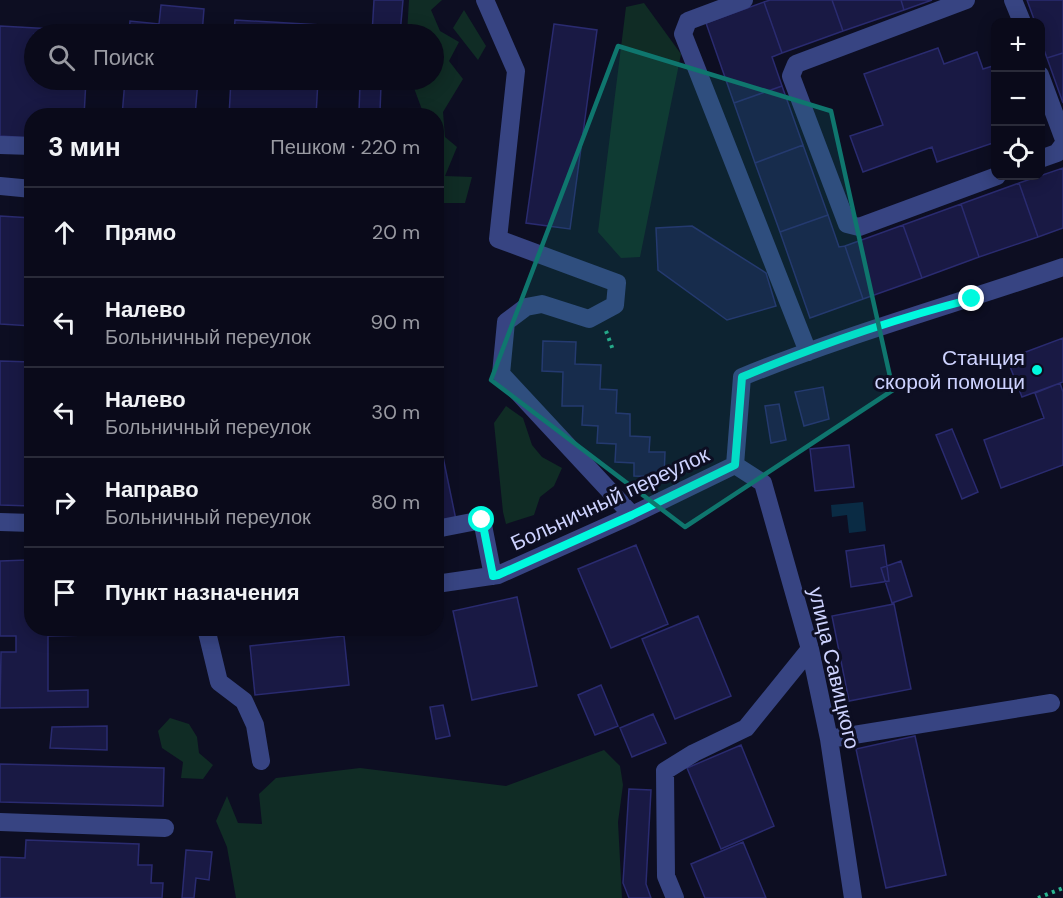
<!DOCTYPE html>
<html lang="ru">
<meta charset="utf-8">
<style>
:root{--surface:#0a0a1a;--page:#131323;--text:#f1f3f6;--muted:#999aa2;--line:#2a2b39}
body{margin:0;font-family:"DM Sans",sans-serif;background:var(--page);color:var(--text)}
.controls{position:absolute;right:18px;top:18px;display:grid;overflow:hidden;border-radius:12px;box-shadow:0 3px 15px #0003}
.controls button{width:54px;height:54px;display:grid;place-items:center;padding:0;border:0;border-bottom:2px solid var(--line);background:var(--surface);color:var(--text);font:30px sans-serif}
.stop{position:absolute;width:18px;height:18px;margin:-14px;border:4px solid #00f9de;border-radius:50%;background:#fff}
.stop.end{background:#00f9de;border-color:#fff;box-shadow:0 2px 6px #0008}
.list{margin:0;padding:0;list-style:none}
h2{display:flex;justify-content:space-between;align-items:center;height:78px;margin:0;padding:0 24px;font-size:26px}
h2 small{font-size:20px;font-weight:400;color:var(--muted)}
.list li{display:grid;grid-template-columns:39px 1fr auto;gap:18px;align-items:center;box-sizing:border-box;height:90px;padding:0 24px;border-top:2px solid var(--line)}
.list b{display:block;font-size:22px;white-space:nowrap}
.list p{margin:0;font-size:20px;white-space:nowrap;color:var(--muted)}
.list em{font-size:20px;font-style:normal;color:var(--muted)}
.icon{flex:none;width:33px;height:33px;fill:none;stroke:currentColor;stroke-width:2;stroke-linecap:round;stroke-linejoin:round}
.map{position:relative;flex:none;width:1063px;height:898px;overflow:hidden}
.search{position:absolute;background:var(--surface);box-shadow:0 3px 15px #0003;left:24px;top:24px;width:420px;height:66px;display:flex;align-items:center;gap:15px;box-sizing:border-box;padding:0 21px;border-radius:33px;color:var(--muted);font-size:22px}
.panel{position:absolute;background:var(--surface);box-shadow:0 3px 15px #0003;left:24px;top:108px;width:420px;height:528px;border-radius:24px}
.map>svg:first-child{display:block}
.green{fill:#102c25}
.water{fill:#0a2b44}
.building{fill:#191944;stroke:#2a2b70;stroke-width:1.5}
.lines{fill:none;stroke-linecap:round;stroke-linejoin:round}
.path{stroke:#2bb690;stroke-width:4;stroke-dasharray:3 4.5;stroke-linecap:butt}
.minor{stroke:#374482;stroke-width:18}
.route{stroke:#00f9de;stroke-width:8}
.marked{fill:#0f766e;fill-opacity:0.2;stroke:#0f766e;stroke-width:4.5;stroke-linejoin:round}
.poi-dot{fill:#00f9de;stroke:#0d0e22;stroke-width:2}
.labels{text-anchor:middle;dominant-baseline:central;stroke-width:6;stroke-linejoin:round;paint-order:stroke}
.poi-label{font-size:21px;fill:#ced3ff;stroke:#0d0e22;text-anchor:end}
.street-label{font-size:21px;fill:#ced3ff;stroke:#0d0e22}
</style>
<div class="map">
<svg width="1063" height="898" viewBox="0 0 1063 898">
<rect width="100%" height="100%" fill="#0d0e22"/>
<!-- green -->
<path class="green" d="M409,0H442L431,10L440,31L459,42L449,61L463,79L443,112L445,137L457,147L445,176L472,177L465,203H441L437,195L436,116L424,115L411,80H434V34H407Z
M644,3L681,54L640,257L621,258L598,232L626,7Z
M464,10L486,46L478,60L453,28Z
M506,406L523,418L532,445L542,457L562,468L554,486L540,497L534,515L506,524L503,512L494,423Z
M170,718L189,724L197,737L199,753L213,765L203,779L181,778L183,762L162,748L158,731Z
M604,750L620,766L623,785L618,822L622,898H236L227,847L216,821L227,796L238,823L262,824L259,794L276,778L360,768L506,786Z"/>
<!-- water -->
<path class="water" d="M863,502L866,531L849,533L847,515L832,517L831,505Z"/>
<!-- building -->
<path class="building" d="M374,0H403L400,34H372Z
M770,0H832L843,31L782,53L764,2Z
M832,0H901L904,10L843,31Z
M901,0H932L904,10Z
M1027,0H1063V53L1047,58L1040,39V22H1035Z
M764,2L782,53L772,57L782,86L734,103L706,23Z
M161,5L204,9L202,34H129L130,21L159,24Z
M235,20L321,25L320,34H234Z
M554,24L597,30L570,229L526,223Z
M0,26L89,31V34H34V80H86L84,116H32V138L0,136Z
M938,48L944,64L977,52L983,69L996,65V142L937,162L932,147L863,172L850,136L883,125L864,74Z
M1063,53V103L1047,58Z
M125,80H198L195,116H122Z
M231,80H318L316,116H229Z
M360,84L381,85L380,112H359Z
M782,86L803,145L755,163L734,103Z
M803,145L828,215L780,232L755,163Z
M1063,168V228L1038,237L1019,183Z
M1019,183L1038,237L979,257L961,204Z
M961,204L979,257L922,278L903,225Z
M828,215L839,247L845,246L863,299L810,318L780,232Z
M0,216L32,218V326L0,324Z
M903,225L922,278L863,299L845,246Z
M692,226L766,273L776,306L727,320L658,270L656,228Z
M1063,338V382L1022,397L1007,359Z
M543,341L576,342L575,364L601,365L600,389L617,390L616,413L630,414V436L650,437L649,452H665L664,477L634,476V463L615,462L616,444L597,443L598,426L582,425L583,406H562L563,372L542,371Z
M0,361L32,362V506L0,505Z
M1060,383L1063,392V465L1001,488L984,440L1044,418L1035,393Z
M823,387L829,419L804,426L795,392Z
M779,404L786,440L771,443L765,406Z
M436,423L456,520L436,524Z
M952,429L978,492L962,499L936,435Z
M849,445L854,487L815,491L810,449Z
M636,545L668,624L611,648L578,569Z
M884,545L889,581L851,587L846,551Z
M27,560V594H32V628H88V635L48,636V691L88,690V707L0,708L1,652H16V636H0V561Z
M901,561L912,596L892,603L881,568Z
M517,597L537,686L472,700L453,611Z
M894,604L911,689L849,701L832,616Z
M698,616L731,696L675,719L642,639Z
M344,636L349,685L255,695L250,646Z
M601,685L618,726L595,735L578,695Z
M443,705L450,736L436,739L430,707Z
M653,714L666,743L632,757L620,728Z
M107,726V750L50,748L52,727Z
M915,736L946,875L886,888L856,749Z
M741,745L774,826L721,849L687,768Z
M0,764L164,768L163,806L0,802Z
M629,789L651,790L646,884L651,898H629L623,883Z
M26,840L139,844L138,865H152L151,883H163L162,898H0V857L25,858Z
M743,842L766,898H705L691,864Z
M186,850L212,852L209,880L196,878L194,898H182Z"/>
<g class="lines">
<!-- path -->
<path class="path" d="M606,331L613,350
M1038,898L1063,888"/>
<!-- minor -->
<path class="minor" d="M485,0L516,71L498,239L617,283L615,305L589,319L542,304L526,307L506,322L501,374L632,515
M744,0L688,21L683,34L808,352
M966,0L796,64L791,76L847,224L859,227L997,176
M1013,0L1022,22
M1040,75L1063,137
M0,145L32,146
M1040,159L1057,153L1063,145
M0,186L32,189
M735,465L763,483L810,649L829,739L853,898
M735,465L742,377C847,334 956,304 1063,267
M0,522L32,523
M436,529L482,520L493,576
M436,584L498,575L632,515L735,465
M206,628L219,682L244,701L255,725L261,761
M829,739L1051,703
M0,822L165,828
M675,898L666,876L665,771L694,753L746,728L810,649"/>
</g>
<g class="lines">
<!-- route -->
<path class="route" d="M482,520L493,576L498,575L632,515L735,465L742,377C816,346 894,319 972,299"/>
</g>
<!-- marked area -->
<path class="marked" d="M618,46L831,111L893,390L685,527L491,380Z"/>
<!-- markers -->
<circle class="poi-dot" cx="1037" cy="370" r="6"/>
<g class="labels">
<!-- poi labels -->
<g class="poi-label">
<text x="1025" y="358">Станция<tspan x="1025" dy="24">скорой помощи</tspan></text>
</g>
<!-- street labels -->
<g class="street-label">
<text transform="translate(610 499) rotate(-25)">Больничный переулок</text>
<text transform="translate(834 668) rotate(77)">улица Савицкого</text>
</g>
</g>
</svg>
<div class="controls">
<button>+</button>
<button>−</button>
<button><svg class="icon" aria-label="locate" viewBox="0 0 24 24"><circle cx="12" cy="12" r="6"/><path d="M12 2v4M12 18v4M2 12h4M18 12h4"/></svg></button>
</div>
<div class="stop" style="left:482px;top:520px"></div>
<div class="stop end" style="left:972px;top:299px"></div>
<div class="search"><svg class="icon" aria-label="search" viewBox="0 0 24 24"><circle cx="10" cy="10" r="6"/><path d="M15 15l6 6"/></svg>Поиск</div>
<section class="panel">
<h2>3 мин<small>Пешком · 220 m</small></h2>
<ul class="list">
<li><svg class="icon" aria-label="ahead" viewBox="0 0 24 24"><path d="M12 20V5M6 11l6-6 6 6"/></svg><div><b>Прямо</b></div><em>20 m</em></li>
<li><svg class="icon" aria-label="left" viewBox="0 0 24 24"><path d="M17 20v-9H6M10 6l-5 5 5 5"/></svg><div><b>Налево</b><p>Больничный переулок</p></div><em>90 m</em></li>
<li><svg class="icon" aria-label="left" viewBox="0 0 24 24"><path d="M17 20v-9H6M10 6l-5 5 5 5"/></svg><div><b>Налево</b><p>Больничный переулок</p></div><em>30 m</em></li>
<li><svg class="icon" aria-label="right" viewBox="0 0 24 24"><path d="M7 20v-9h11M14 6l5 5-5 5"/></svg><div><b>Направо</b><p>Больничный переулок</p></div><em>80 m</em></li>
<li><svg class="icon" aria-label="arrive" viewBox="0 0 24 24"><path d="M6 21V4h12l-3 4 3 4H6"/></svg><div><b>Пункт назначения</b></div></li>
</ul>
</section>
</div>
